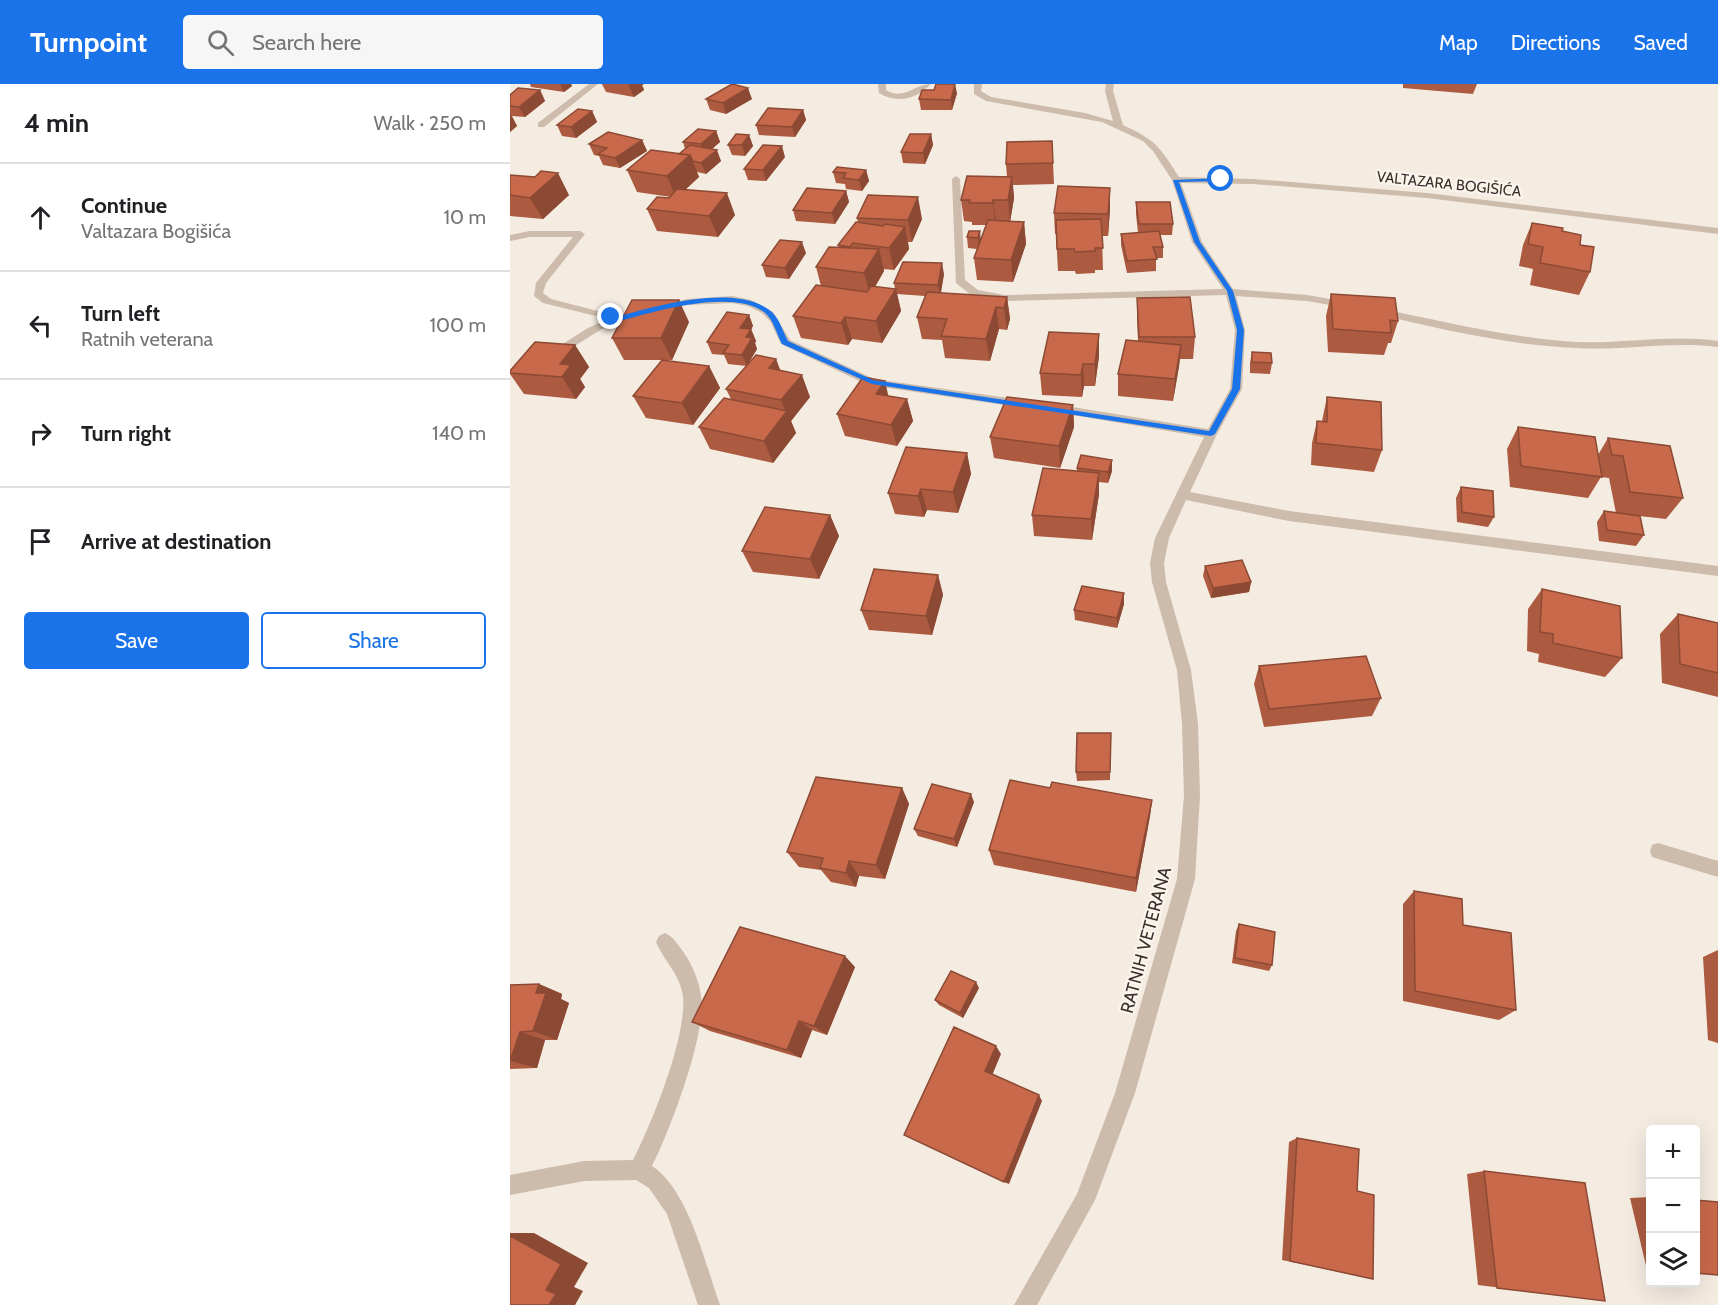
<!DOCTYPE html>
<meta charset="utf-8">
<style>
:root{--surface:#fff;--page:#f6f6f6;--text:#202124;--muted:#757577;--line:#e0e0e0;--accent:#1a73e8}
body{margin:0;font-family:Cabin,sans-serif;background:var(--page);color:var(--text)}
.controls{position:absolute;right:18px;bottom:18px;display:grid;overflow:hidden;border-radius:6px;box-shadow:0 6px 24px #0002}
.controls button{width:54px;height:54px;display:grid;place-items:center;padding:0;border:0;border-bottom:2px solid var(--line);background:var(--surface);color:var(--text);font:30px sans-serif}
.stop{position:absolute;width:18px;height:18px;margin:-14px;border:4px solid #1a73e8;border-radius:50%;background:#fff}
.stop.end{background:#1a73e8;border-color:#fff;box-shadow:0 2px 6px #0008}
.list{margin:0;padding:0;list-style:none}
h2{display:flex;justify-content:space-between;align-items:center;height:78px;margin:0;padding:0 24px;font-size:26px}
h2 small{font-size:20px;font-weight:400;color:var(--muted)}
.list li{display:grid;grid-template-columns:39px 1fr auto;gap:18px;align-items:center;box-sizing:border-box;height:108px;padding:0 24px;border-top:2px solid var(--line)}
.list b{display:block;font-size:22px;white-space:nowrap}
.list p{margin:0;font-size:20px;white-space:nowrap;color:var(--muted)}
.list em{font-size:20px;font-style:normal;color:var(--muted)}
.actions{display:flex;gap:12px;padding:18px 24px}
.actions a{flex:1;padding:14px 0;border:2px solid var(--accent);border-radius:6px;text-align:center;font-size:21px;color:var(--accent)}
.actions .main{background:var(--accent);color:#fff}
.icon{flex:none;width:33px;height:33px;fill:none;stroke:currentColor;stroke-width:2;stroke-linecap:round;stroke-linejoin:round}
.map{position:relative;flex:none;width:1208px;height:1221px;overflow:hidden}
header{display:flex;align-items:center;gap:36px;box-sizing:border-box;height:84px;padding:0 30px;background:var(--accent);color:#fff}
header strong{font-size:28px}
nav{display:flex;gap:33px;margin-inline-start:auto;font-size:21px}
.search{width:420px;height:54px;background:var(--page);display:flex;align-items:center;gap:15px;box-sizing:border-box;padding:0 21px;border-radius:6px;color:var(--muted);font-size:22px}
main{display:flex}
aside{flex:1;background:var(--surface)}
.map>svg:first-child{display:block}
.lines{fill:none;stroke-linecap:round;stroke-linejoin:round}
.minor{fill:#cdbbac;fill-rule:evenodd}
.wall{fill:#ac5a40}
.shaded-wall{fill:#8c4a34}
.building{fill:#c8694b;stroke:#8c4a34;stroke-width:1.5}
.route{fill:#1a73e8}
.labels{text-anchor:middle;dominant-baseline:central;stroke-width:4.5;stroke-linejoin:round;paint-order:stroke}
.far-street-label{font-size:15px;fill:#3b302b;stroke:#fbf5ee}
.street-label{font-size:18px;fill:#3b302b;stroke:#fbf5ee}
</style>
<header>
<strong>Turnpoint</strong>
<div class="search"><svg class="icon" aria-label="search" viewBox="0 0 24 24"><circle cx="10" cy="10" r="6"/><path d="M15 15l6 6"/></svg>Search here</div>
<nav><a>Map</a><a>Directions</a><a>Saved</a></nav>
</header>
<main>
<aside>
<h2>4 min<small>Walk · 250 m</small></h2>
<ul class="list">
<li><svg class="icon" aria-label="ahead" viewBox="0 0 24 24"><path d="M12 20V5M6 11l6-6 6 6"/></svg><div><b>Continue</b><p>Valtazara Bogišića</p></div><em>10 m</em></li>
<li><svg class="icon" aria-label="left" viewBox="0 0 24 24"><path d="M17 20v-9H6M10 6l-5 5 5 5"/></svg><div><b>Turn left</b><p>Ratnih veterana</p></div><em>100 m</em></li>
<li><svg class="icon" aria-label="right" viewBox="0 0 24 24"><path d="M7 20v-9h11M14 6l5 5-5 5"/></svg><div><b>Turn right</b></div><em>140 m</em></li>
<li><svg class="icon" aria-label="arrive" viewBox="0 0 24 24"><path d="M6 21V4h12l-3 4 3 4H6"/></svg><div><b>Arrive at destination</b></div></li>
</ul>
<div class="actions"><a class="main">Save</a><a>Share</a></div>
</aside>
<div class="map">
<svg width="1208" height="1221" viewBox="0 0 1208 1221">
<rect width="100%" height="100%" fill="#f4ebe1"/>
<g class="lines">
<!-- minor -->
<path class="minor" d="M79,0H88L34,43H28V39Z
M368,0H376V6C394,17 404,0 421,0C407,15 387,20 369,9Z
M464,0H472L471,7L481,13L575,29L603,37L595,7L596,0H604L603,7L613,41C647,57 649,62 669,93L743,95L917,109L1208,144V150L917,114L743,100L671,99L692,158L723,205L797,211L838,218L843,221L838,224L797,217L726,212L735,246L732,305L707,350L680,408L779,427L1208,482V492L779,437L676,416L659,454L654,479L656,498L681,586L688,640L690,712L685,795L625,1009L585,1116L527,1221H504L567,1110L605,1009L667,795L674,712L672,640L667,586L642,498L640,479L645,454L694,353L544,328L538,324L544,320L698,345L720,305L725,246L716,211L495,217L461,211L446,199L442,95L446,92L450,95L455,196L468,206L495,211L713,205L682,158L662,96L643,67L633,57L592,38L476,17L464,10Z
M20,147H70L75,150L36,199L33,209L41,215L107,232L177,215L222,212L241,216L263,228L280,256L364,295L514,316L520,320L514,324L358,301L271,260L260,237L252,229L238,222L222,219L177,221L135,230L92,245L48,272H40V268L78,244L98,235L33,219L24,212L26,199L63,153H20L0,157V151Z
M867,224C933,237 999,254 1066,258C1114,260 1160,250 1208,257V263C1160,257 1114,267 1066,264C998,261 929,245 863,229V225Z
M1148,759L1208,777V793L1142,773L1140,767L1142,761Z
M155,849C164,853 168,861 174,869C182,880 189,897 191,911C197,950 160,1046 142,1082C179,1106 195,1180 210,1221H188L157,1130L139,1104L126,1096L74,1097L0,1111V1091L74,1077L123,1076C142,1039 177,953 173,912C170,890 154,877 146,858L149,852Z"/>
</g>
<!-- wall -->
<path class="wall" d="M20,0H61L62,2L54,8L21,3Z
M92,0H134L132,1L134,6L124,13L96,8Z
M893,0H967L963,10L893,4Z
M30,6L35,17L15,33L2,32L7,42L0,48V11Z
M424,6L447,9L442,26H411L409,15Z
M196,15H242L216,30L200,26Z
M293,26L296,36L285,53L249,51L246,41Z
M82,27L87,38L66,54L52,52L47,41Z
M206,47L210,58L202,65L211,77L196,90L187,88L189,93L175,106L225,131L208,153L147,147L137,125L161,113L127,108L117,86L169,70L175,65L173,58Z
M421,50L423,61L415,80L393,79L391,68Z
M239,51L243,62L235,72L222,71L218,61Z
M132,56L137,67L110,84L93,81L89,72L84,71L79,60Z
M542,57L544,100L503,101L504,114L500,138H514L516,160L503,198L467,196L464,174L467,165L458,164L457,153L459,147L471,155L476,141H462V138L454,137L451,116L497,93L496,80Z
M275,73L256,97L238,96L234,85Z
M356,86L359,97L352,107L336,105L335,100L326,99L323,88Z
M0,91L59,111L33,135L0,132Z
M336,107L339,118L325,140L286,137L283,126Z
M626,118L663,140L662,151H650L653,163V174H646V187L617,189L611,161V150L628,149L626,130Z
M600,125L598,152H592L593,186H585V189L566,190L565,187H548L546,150H545L544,129Z
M347,134L412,135L402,158H398L399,165L384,186L374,185V187L365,203L385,205L384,199L434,190L431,209L497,213L500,235L497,246L489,245L480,277L435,274L432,256L412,255L407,233L415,212L387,210L391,227L372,259L342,255L338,261L291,254L283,232L311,202L306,183L328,163V161L348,139Z
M1022,139L1052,147L1070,161L1080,188L1069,211L1020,201L1023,185L1009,182L1013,161Z
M296,169L279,195L256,193L252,181Z
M821,210L888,237L881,259H878L874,271L818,268L816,232Z
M627,214L685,253L683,275H670L663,317L608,312V290L628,257L627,236Z
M239,231L243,242L241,245L246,257L245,259L247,265L237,281L266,275L270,286L300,313L281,337L286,349L263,379L200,365L189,343L221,315L216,305L237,282L218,280L214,271L202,270L197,258Z
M179,238L162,276H114L102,254Z
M589,250V272L585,302H574L572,313L532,311L530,289Z
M65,261L79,283L70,295L75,303L66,315L14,310L0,290V287Z
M742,268L762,279L760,290L740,289V279Z
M199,282L210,304L183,341L136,334L123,312Z
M379,312L397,315L403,337L387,362L335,352L327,330Z
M817,313L872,366L864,388L801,381L802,359L807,337H812Z
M563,321L564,343L550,384L484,374L480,353Z
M1008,343L1088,371L1098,354L1173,414L1156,435L1120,431L1134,451L1126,462L1089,457L1087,438L1094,427L1106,429L1099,394L1091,393L1078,414L1000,403L997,365Z
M457,369L461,390L448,429L417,426L414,433L385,430L378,409Z
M567,384L602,387L598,399L589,398V410L582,456L524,452L522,431L567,387Z
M951,403L984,433L978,443L947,438L946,414Z
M320,431L329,452L309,495L243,488L232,467Z
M695,482L741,498L739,508L701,514L693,492Z
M428,491L433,511L422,551L359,546L351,526Z
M1032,505L1112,574L1095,593L1028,578L1029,570L1017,567L1018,525Z
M614,520L607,544L565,536L564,526Z
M1168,530L1208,539V613L1152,599L1150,550Z
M749,582L871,614L862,632L754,643L744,600Z
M601,649L600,696L567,697L566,688Z
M392,704L399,720L375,795L349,792L346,803L321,798L311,786L289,783L277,768Z
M540,704L642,716L640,732L626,808L484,781L479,766Z
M464,718L447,763L408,752L404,745Z
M904,807L953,841L1006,926L989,936L893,917V820Z
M729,840L762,881L759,887L722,879L726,847Z
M1208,866V959L1198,956L1193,873Z
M345,883L317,951L302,946L291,974L200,947L182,938Z
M29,900L52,910L51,915L59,919L47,956H35L27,984L0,985V901Z
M469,904L453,934L429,921L425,916Z
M787,1054L847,1107L863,1195L772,1176L779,1058Z
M974,1087L1095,1217L968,1201L957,1090Z
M1140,1113V1186H1137L1120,1114Z"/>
<!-- shaded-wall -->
<path class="shaded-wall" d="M50,0H61L62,2L54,8Z
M118,0H134L132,1L134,6L124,13Z
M445,0L447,9L442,26L441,16Z
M238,4L242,15L216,30L213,19Z
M30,6L35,17L15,33L9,23Z
M293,26L296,36L285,53L282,43Z
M82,27L87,38L66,54L61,43Z
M1,31L7,42L0,48V32Z
M206,47L210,58L195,71L191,60Z
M421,50L423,61L415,80L413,69Z
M239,51L243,62L235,72L232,61Z
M132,56L137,67L110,84L105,74Z
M272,62L275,73L256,97L253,86Z
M207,66L211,77L196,90L191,79Z
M180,71L189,93L166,114L157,92Z
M356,86L359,97L352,107L349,96Z
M48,89L59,111L33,135L20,114Z
M502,93L504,114L500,138L498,116Z
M600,104V125L598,152V130Z
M336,107L339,118L325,140L322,129Z
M217,109L225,131L208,153L199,132Z
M408,113L412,135L402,158L398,136Z
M483,116L486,138L485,141L483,119Z
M514,138L516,160L503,198L501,176Z
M395,143L399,165L384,186L379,164Z
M470,147L471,158L469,165L468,154Z
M292,158L296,169L279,195L275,184Z
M369,165L374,187L360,211L354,189Z
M432,179L434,190L430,212L428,201Z
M386,205L391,227L372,259L366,237Z
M497,213L500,235L497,246L494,224Z
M169,216L179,238L162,276L151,254Z
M486,223L489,245L480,277L476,255Z
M239,231L243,242L234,256L230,244Z
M335,233L342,255L338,261L331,239Z
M241,245L246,257L245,259L247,265L237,282L232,271L236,253Z
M589,250V272L585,302V280Z
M65,261L79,283L70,295L75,303L66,315L52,293L50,280Z
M671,261L669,283L663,317L665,295Z
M266,275L274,297L259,284Z
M573,280L574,302L572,313L571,291Z
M199,282L210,304L183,341L172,319Z
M292,291L300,313L281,337L286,349L263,379L254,357L276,329L271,316Z
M375,297L380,319L366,310Z
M397,315L403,337L387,362L381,341Z
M563,321L564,343L550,384L549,362Z
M457,369L461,390L448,429L443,408Z
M602,376V387L598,399V388Z
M589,389V410L582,456L581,435Z
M411,405L417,426L414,433L408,412Z
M320,431L329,452L309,495L300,475Z
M428,491L433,511L422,551L416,532Z
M741,498L739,508L701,514L703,504Z
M614,509V520L607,544V534Z
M392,704L399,720L375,795L366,781Z
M461,710L464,718L447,763L444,755Z
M642,716L640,732L626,808V794Z
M339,777L349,792L346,803L336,789Z
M335,872L345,883L317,951L304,942Z
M466,898L469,904L453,934L450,929Z
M29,900L52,910L51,915L59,919L47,956L23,947L26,909Z
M289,937L302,946L291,974L277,966Z
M10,948L35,956L27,984L1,977Z
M486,962L491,970L481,994L475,987Z
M529,1011L532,1017L499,1100L494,1098Z
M0,1149H24L78,1179L64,1203L73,1207L65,1221H39L36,1206L0,1152Z"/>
<!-- building -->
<path class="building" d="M222,0L238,4L213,19L196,15Z
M426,0H445L441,16L409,15L412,6H424Z
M8,4L30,6L9,23L0,22V11Z
M258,24L293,26L282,43L246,41Z
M68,25L82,27L61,43L47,41Z
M188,45L206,47L191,60L173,58Z
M98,48L132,56L105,74L88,70L97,64L79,60Z
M226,50L239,51L232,61H218Z
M400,50H421L413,69L391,68Z
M542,57L543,79L496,80L497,58Z
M180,61L207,66L191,79L183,77L180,71L169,70Z
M253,61L272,62L253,86L234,85Z
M141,66L180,71L157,92L117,86Z
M327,83L356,86L349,96L333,94L336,89L323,88Z
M31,87L48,89L20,114L0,111V91L25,93Z
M457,92L502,93L498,116H483V119H459L460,116H451Z
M548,102L600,104L598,130L544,129Z
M297,104L336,107L322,129L283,126Z
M167,105L217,109L199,132L137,125L147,113L159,114Z
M358,111L408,113L398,136L347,134Z
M626,118H660L663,140H629Z
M591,135L593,164H585V167L565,168L564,165H547L546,136Z
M478,136L514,138L501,176L464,174Z
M346,138L373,142L375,140L395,143L379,164L343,159L340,163L328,161Z
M1022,139L1053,144L1052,147L1071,151L1070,161L1084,163L1080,188L1030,179L1033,163L1018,160Z
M459,147H470L468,154L457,153Z
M649,147L653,163H643L647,175L617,177L611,150Z
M270,156L292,158L275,184L252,181Z
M319,163L369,165L354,189L306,183Z
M393,178L432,179L428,201L384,199Z
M306,201L357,208L361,202L386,205L366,237L335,233L331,239L283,232Z
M417,208L497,213L494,224L486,223L476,255L431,252L437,235L407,233Z
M821,210L885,214L888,237L880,236L881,249L823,245Z
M680,213L685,253H629L627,214Z
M122,216H169L151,254H102Z
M217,228L239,231L230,244L241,245L236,253L242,254L232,271L213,269L219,261L197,258Z
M539,248L589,250L585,280H573L571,291L530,289Z
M616,256L671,261L665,295L608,290Z
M25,258L65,261L50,280L61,281L52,293L0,289V287Z
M742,268L761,269L762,279L742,278Z
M246,271L266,275L259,284L292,291L271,316L216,305Z
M152,276L199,282L172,319L123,312Z
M353,293L375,297L366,310L397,315L381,341L327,330Z
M497,313L563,321L549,362L480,353Z
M817,313L871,318L872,366L806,359L807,337L817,338Z
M214,314L277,327L254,357L189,343Z
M1008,343L1085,353L1092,393L1011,382Z
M1098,354L1160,362L1173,414L1120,408L1113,372L1102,371Z
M396,363L457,369L443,408L411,405L408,412L378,409Z
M571,371L602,376L598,388L567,384Z
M533,384L589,389L581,435L522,431Z
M951,403L983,407L984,433L952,428Z
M255,423L320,431L300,475L232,467Z
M1094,427L1130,432L1134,451L1097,446Z
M732,476L741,498L703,504L695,482Z
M364,485L428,491L416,532L351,526Z
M572,502L614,509L607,534L564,526Z
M1032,505L1110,522L1112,574L1043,559V550L1030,548Z
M1168,530L1208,539V589L1170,580Z
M856,572L871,614L759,625L749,582Z
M567,649H601L600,688H566Z
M306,693L392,704L366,781L339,777L336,789L310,784L313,774L277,768Z
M500,696L540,704L542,698L642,716L626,794L479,766Z
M422,700L461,710L444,755L404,745Z
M904,807L952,815L953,841L1001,849L1006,926L905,907Z
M729,840L765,848L762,881L725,874Z
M230,843L335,872L304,942L289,937L277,966L182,938Z
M441,887L466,898L450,929L425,916Z
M29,900L26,909H36L23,947L10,948L0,977V901Z
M444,943L486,962L475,987L529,1011L494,1098L394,1051Z
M787,1054L849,1065L847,1107L864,1111L863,1195L780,1177Z
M974,1087L1075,1099L1095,1217L987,1204Z
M1185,1116L1208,1118V1191L1185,1189Z
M0,1152L51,1180L36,1206L46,1210L39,1221H0Z"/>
<!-- route -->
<path class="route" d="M711,94L713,97L669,98L690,158L723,207L734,246L730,305L705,350L701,352L362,300L272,260C266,249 264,236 254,228C221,204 142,228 106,238L98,233L101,231L107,233C145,222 222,200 258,225C269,232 272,246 278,257L363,296L699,347L722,305L727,246L717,207L684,158L663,96Z"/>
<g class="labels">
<!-- far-street labels -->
<g class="far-street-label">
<text transform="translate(939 100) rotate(6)">VALTAZARA BOGIŠIĆA</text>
</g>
<!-- street labels -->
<g class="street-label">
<text transform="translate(636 856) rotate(-75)">RATNIH VETERANA</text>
</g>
</g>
</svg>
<div class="controls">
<button>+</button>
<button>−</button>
<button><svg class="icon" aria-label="layers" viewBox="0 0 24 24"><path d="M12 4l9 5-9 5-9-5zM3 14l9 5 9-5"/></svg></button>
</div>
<div class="stop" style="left:711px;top:95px"></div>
<div class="stop end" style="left:101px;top:233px"></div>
</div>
</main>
